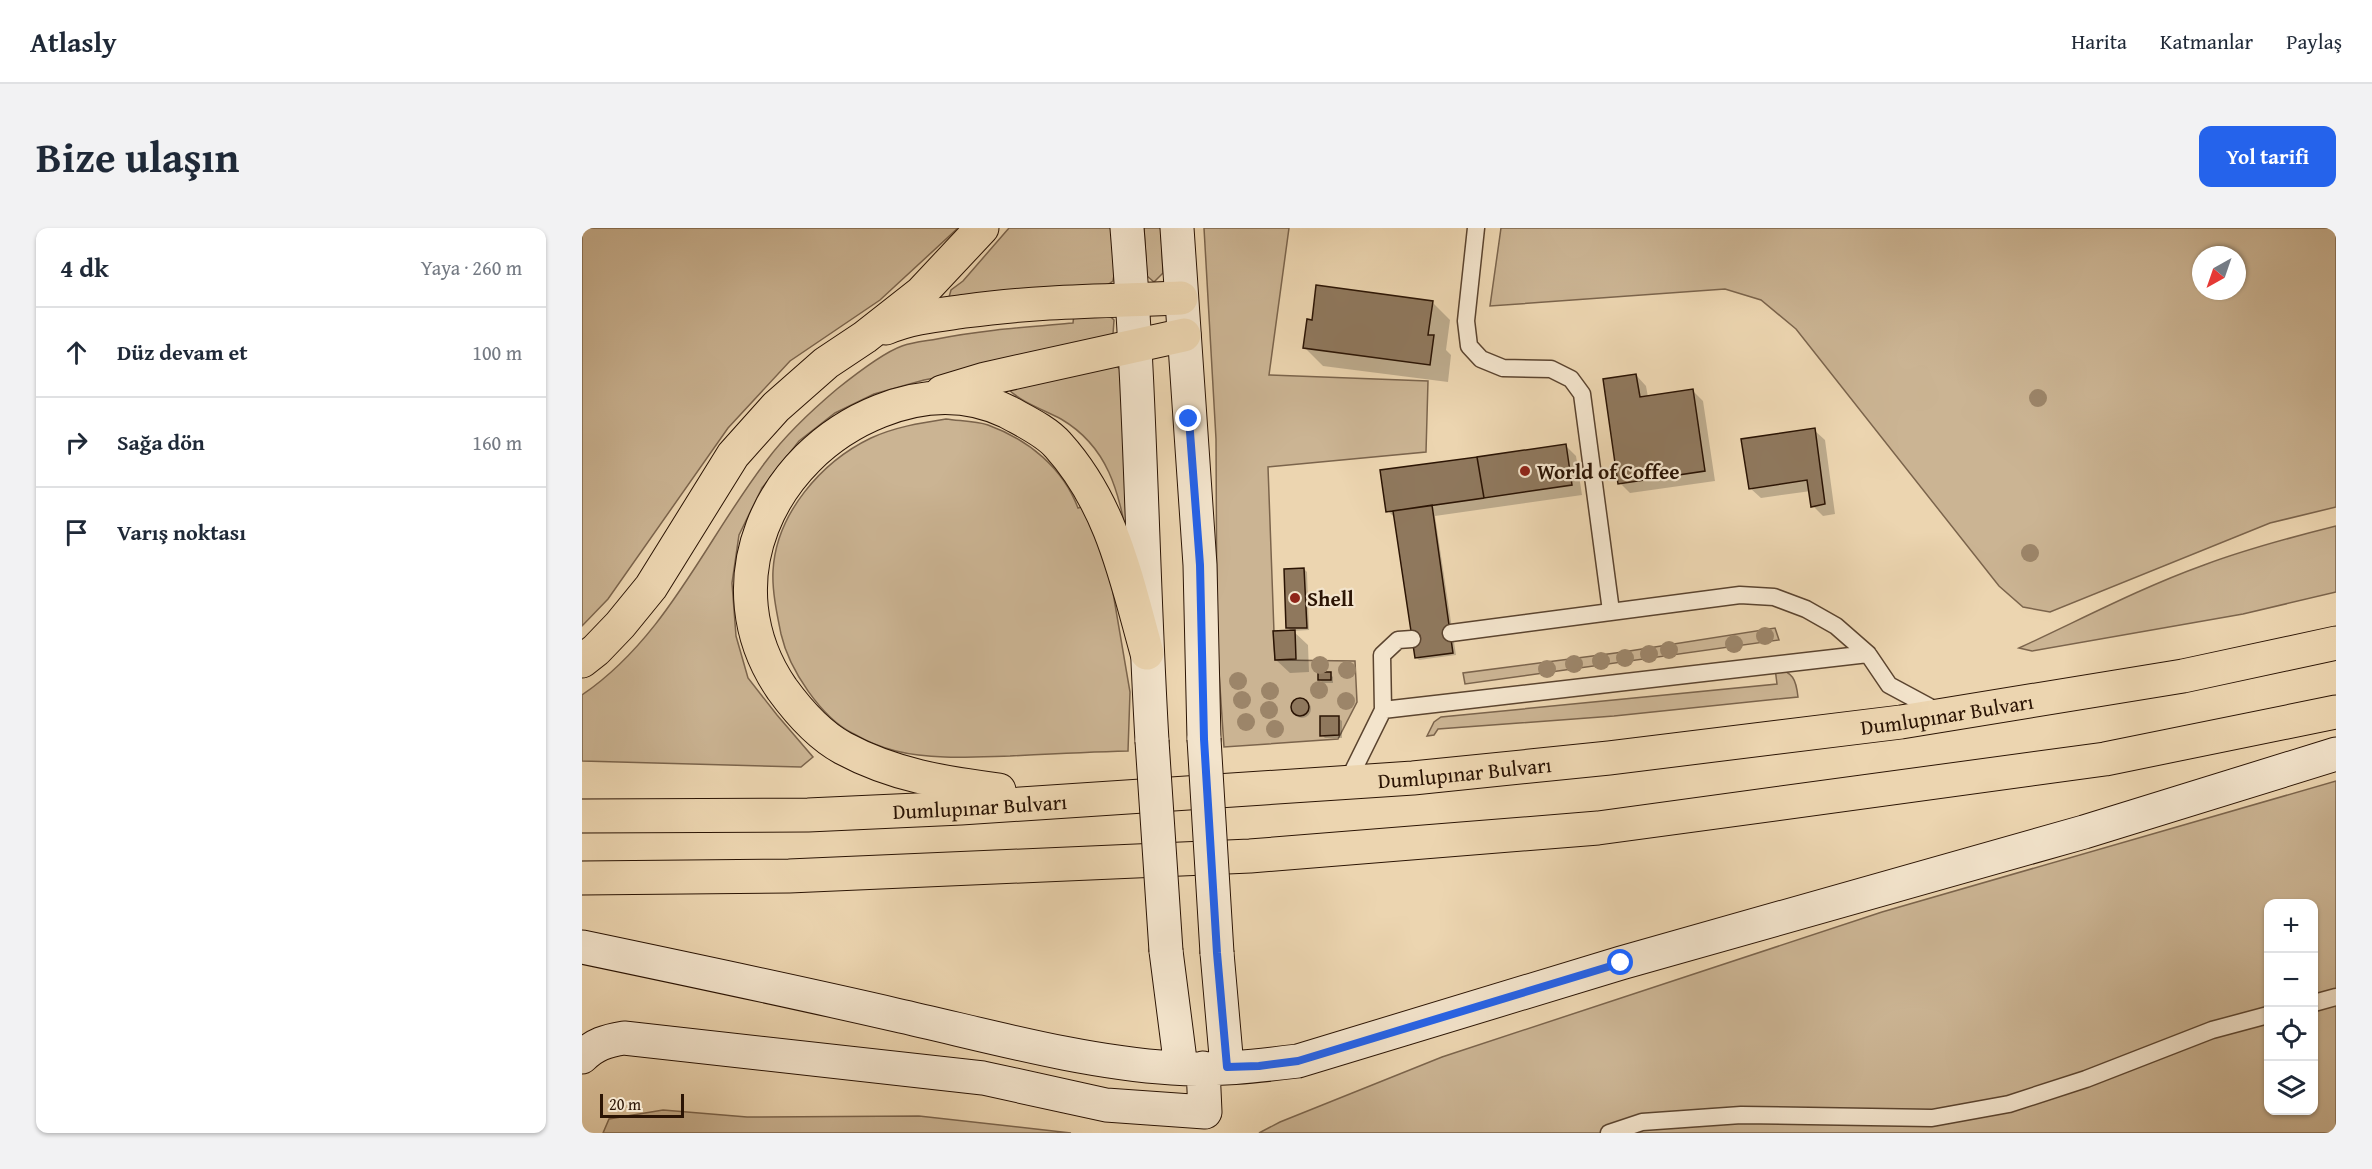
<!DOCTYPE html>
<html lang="tr">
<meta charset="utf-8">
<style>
:root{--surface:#fff;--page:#f2f2f3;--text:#1f2937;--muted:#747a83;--line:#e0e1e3;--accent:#2563eb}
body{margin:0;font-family:"Gentium Book Plus",serif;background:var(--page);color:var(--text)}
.controls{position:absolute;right:18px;bottom:18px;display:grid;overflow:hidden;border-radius:12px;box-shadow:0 2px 4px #0004}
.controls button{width:54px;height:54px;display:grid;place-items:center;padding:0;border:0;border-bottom:2px solid var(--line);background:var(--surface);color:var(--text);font:30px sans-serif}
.compass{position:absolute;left:1610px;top:18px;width:54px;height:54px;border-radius:50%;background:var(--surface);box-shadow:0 2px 4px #0004;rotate:220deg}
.scale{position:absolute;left:18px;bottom:15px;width:84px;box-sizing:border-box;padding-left:6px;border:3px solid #2b1404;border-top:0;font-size:16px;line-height:21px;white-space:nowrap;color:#2b1404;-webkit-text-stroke:4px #f3e4cc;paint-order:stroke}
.stop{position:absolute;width:18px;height:18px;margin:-14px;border:4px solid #2563eb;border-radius:50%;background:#fff}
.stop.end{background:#2563eb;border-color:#fff;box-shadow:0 2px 6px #0008}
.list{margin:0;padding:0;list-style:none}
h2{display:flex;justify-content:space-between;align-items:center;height:78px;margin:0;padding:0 24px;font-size:26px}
h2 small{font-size:20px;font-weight:400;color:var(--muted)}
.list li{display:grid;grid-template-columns:39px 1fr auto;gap:18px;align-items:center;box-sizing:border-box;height:90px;padding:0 24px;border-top:2px solid var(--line)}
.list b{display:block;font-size:22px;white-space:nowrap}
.list em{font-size:20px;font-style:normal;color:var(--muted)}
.icon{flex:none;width:33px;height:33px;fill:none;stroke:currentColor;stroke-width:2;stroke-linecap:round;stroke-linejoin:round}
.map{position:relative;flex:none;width:1754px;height:905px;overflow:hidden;border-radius:12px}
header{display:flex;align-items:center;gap:36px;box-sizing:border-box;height:84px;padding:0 30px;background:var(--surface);border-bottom:2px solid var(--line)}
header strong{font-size:28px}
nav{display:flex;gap:33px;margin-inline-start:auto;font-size:21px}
.intro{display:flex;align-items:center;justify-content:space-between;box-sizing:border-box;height:144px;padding:0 36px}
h1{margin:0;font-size:42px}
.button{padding:15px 27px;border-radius:12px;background:var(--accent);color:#fff;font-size:21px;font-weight:700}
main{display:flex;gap:36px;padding:0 36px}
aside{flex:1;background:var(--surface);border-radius:12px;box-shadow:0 2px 4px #0004}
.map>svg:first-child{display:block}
.green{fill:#cbb493;stroke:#7b644c;stroke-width:1.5;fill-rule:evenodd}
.shadow{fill:#0003}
.building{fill:#8f785d;stroke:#2b1404;stroke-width:1.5}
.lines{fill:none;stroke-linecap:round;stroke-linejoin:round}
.lane-casing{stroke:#5b442f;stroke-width:19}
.secondary-casing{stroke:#2b1404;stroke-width:35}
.highway-casing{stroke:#2b1404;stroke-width:35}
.lane{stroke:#f3e4cc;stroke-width:16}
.secondary{stroke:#f3e4cc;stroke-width:33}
.highway{stroke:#ecd5b0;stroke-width:33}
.secondary-bridge-casing{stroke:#2b1404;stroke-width:35;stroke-linecap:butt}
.secondary-bridge{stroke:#f3e4cc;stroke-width:33}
.tree{fill:#9c8569}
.route{stroke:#2563eb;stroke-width:8}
.poi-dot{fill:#8f2418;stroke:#f3e4cc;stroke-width:2}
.labels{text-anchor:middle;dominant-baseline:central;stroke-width:4.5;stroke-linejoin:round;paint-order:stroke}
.poi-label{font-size:21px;font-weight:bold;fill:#2b1404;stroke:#f3e4cc;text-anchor:start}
.street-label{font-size:21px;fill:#2b1404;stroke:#f3e4cc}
</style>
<header>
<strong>Atlasly</strong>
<nav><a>Harita</a><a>Katmanlar</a><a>Paylaş</a></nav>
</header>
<div class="intro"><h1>Bize ulaşın</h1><a class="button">Yol tarifi</a></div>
<main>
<aside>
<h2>4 dk<small>Yaya · 260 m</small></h2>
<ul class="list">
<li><svg class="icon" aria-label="ahead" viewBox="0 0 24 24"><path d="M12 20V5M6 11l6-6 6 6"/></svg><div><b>Düz devam et</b></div><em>100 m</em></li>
<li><svg class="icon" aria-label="right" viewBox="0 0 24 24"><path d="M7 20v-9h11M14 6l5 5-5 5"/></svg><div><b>Sağa dön</b></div><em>160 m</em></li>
<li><svg class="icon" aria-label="arrive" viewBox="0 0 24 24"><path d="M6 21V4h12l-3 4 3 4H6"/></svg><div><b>Varış noktası</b></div></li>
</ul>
</aside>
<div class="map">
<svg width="1754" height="905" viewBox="0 0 1754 905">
<rect width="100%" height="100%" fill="#ecd5b0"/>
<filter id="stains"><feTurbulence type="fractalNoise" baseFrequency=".00333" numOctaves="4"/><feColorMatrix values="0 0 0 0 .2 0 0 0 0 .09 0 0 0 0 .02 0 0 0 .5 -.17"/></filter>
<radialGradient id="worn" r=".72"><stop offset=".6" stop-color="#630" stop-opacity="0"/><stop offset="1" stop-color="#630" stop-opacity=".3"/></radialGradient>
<!-- green -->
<path class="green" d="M0,0H376L298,72L208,133L146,200L26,371L0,398Z
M427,0H530L533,42L531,53L525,57L377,70L367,69L369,62L381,53Z
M562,0H579L581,45L572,54L565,48Z
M622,0H707L687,147L846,153L844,224L686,239L693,432L773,433L775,474L756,511L642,519L635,414L634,211Z
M919,0H1754V279L1688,295L1468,384L1441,379L1417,358L1214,101L1179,72L1143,61L908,78ZM1619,27H1655V63H1619Z
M492,86H526L532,92L531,106L417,138L342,152L292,166L253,185L217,213L180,260L157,307L150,355L154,408L166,450L195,487L231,529L219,539L0,533V467C85,409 124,311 185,232C205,205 229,183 255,161C270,149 303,124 320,118C331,114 344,113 355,111C400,102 446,99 491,95Z
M531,136L538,141L548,323C537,269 530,221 479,191C462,182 439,174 426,161Z
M364,191C377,193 393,193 406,197C447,212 481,240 496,280L506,277L529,353L548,464L546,523C506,524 467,526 428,528C391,529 350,532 314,523C301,520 284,513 272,506C239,490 207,441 199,406C195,386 190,363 191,343C194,286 239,234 289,210C313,199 338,195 364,191Z
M1754,298V364L1661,386L1450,423L1437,420C1498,392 1558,360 1622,337C1665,321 1710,309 1754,298Z
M1193,400L1197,412L883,456L881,445L1041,424Z
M1193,440C1211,444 1214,451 1216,469L1032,488L856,501L852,507L845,508L852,494L859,489L1195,456Z
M1754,553V905H677L698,894L860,829L1300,684ZM1686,676H1732V882H1686Z
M81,882L165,889L337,888L489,905H21L27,891Z"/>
<!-- shadow -->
<path class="shadow" d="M850,74L868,92L864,122L869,127L866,154L741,138L723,120L731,93Z
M1054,147L1064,158L1066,169L1111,163L1121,173L1133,253L1048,265L1038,255Z
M1232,202L1243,212L1253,286L1241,288L1231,278L1229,263L1179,270L1168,260Z
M984,218L994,228L1000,267L853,288L874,427L837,432L834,429L814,291L806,283Z
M722,341L725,344L727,402L711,403L726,417L727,444L708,445L694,432L710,404L706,400Z
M748,446L751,449V455H741L738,452Z
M711 481a9 9 0 1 1 18 0a9 9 0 1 1-18 0Z
M756,490L760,493V510H743L740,507Z"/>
<!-- building -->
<path class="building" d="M734,57L851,73L846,107H852L848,137L721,120L725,91L730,92Z
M1054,146L1058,169L1111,161L1123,243L1036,256L1021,151Z
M1233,200L1243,276L1229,279L1225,252L1167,261L1159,211Z
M984,216L990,257L902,270L895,229Z
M895,229L902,270L804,284L798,242Z
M850,277L871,425L833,430L811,283Z
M722,340L725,400H704L702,341Z
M713,402L714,431L693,432L691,403Z
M736,444H749V452H736Z
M709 479a9 9 0 1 1 18 0a9 9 0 1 1-18 0Z
M738,488H757V507L738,508Z"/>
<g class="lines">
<!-- lane casing -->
<g class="lane-casing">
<path id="lane" d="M894,0L884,93L887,118L899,131L921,140L969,141L989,151L1000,166L1029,383
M869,405L1158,367L1192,369L1224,381L1254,398L1286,426L1307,457L1359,485
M801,482L1286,426
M765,555L801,482L800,427L816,412L830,411
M1732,775L1754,769
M1027,905L1060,894L1159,887L1350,890L1427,876L1504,851L1630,802L1686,787"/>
</g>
<!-- secondary casing -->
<g class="secondary-casing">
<path id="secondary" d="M545,0C559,171 560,342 570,513
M595,0L618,337L622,511
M0,719C105,741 210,763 314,787C404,807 498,834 590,840C631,843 675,838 716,833L1039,735L1502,604L1754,526
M584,723L599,840
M635,725L645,839
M0,829C13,816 24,813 42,810L401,850L524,877L623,884L621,840"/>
</g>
<!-- highway casing -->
<g class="highway-casing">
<g id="highway">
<path d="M304,100C330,89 356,87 384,83C456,73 527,73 599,70"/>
<path d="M360,164L403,151L602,107"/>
<path d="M0,433L14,422L38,397L69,359L151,227L194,179L244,135L283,109L339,65L400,0"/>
<path d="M417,562C362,555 311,547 261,520C237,507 216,483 200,461C128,356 187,227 298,183C340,166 385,164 426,184C442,193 464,203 476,217C530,277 544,350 565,425"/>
<path id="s1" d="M0,588L226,587L379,580L831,550L1027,530L1319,494L1601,448L1754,415"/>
<path d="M0,650L207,648L668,628L1016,600L1523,531L1754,484"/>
</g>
</g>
<!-- lane -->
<use href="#lane" class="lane"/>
<!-- secondary -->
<use href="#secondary" class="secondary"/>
<!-- highway -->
<use href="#highway" class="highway"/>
<!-- secondary-bridge casing -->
<g class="secondary-bridge-casing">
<path id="secondary-bridge" d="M622,511L635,725
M570,513L584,723"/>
</g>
<!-- secondary-bridge -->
<use href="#secondary-bridge" class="secondary-bridge"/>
</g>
<!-- trees -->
<g class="tree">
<circle cx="1456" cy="170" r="9"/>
<circle cx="1448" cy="325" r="9"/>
<circle cx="1183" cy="408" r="9"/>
<circle cx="1152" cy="416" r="9"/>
<circle cx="1087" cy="422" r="9"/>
<circle cx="1067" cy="426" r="9"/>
<circle cx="1043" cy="430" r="9"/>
<circle cx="1019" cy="433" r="9"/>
<circle cx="992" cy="436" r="9"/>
<circle cx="738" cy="437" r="9"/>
<circle cx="965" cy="441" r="9"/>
<circle cx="765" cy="442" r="9"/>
<circle cx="656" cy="453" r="9"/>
<circle cx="737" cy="462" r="9"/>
<circle cx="688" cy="463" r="9"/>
<circle cx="660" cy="472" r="9"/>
<circle cx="764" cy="473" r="9"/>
<circle cx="687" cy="482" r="9"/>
<circle cx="664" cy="494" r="9"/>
<circle cx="693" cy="501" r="9"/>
</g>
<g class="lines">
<!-- route -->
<path class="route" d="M607,191L618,337L622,511L635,725L645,839L677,838L716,833L1039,735"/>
</g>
<!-- markers -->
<g class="poi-dot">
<circle cx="943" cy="243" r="6"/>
<circle cx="713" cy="370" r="6"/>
</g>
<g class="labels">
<!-- poi labels -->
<g class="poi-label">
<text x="955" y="243">World of Coffee</text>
<text x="725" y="370">Shell</text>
</g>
<!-- street labels -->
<g class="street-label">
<text stroke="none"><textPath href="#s1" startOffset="1370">Dumlupınar Bulvarı</textPath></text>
<text stroke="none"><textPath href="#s1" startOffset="884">Dumlupınar Bulvarı</textPath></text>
<text stroke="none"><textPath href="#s1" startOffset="398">Dumlupınar Bulvarı</textPath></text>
</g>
</g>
<rect width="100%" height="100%" filter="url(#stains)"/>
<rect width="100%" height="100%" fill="url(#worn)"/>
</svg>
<div class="controls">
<button>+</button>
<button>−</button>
<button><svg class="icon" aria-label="locate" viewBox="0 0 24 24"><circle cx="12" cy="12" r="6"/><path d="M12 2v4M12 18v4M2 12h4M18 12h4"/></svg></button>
<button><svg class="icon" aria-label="layers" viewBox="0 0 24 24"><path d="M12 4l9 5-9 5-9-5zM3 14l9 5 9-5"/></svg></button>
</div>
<svg class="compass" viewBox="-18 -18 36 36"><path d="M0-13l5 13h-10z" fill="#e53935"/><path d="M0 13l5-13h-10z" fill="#747a83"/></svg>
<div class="scale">20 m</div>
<div class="stop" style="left:1039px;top:735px"></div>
<div class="stop end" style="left:607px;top:191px"></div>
</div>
</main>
